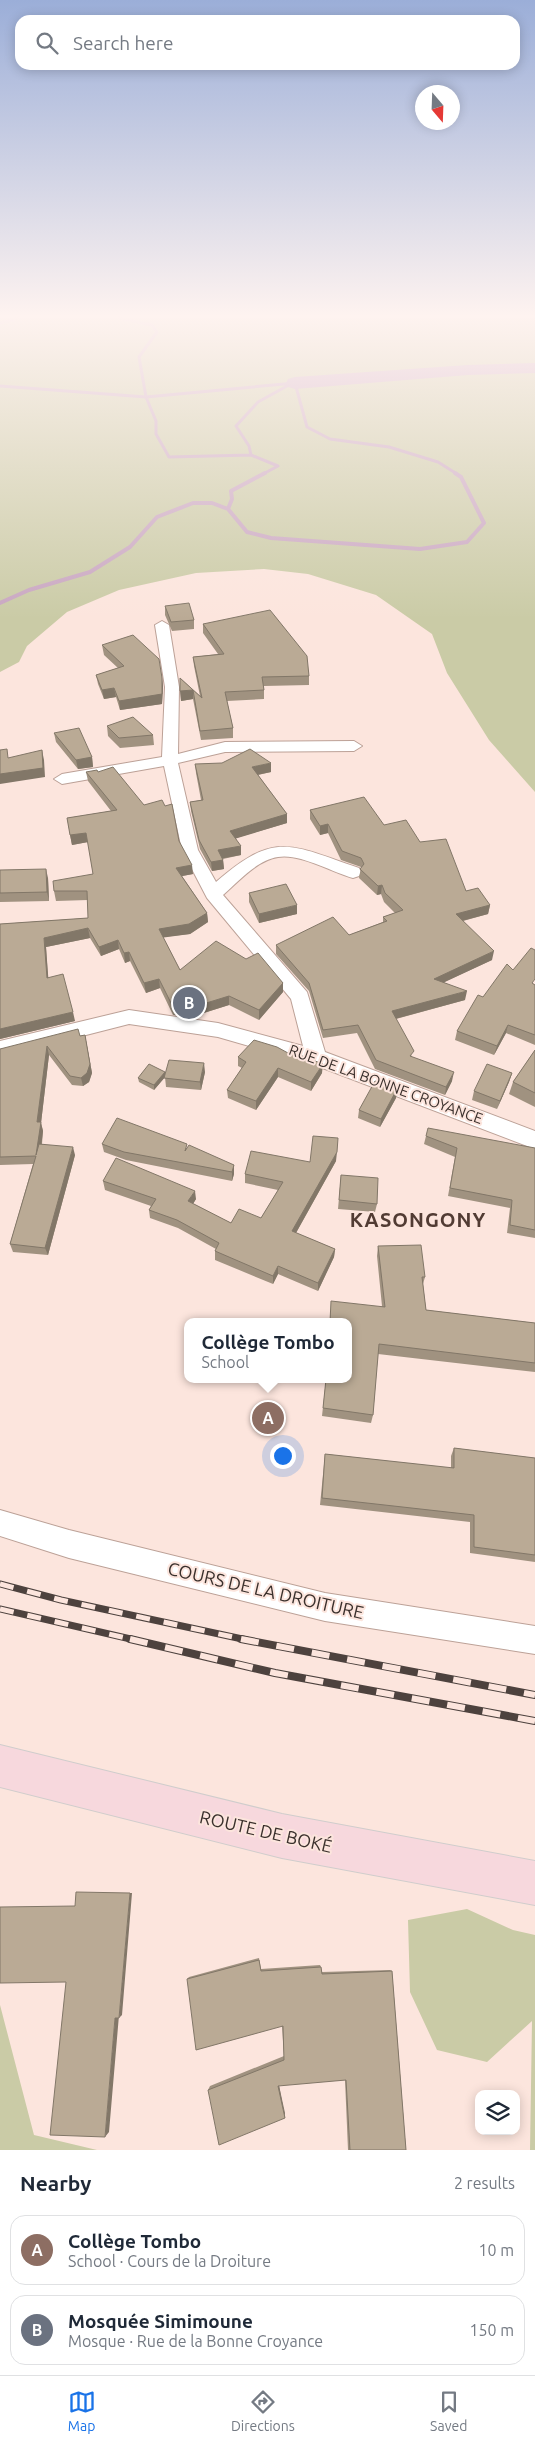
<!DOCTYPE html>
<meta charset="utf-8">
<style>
:root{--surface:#fff;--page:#f6f6f7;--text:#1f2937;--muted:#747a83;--line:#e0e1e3;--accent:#1a73e8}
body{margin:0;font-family:Ubuntu,sans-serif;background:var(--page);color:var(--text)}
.controls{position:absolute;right:15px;bottom:15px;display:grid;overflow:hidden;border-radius:10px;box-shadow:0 2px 12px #0003}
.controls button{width:45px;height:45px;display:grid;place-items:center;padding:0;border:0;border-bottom:1px solid var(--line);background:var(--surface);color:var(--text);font:25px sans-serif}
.compass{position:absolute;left:415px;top:85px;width:45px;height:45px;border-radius:50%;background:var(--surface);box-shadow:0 2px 12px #0003;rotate:161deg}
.you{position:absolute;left:282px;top:1455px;width:18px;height:18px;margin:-12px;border:4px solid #fff;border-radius:50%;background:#1a73e8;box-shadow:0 0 0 8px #1a73e833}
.badge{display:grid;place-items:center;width:32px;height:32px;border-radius:50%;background:var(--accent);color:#fff;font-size:16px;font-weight:700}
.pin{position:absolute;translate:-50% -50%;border:2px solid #fff;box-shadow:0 1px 5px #0006}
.popup{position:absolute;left:184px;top:1318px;width:168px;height:65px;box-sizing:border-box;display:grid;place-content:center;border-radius:10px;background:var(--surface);filter:drop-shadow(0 1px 4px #0005);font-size:16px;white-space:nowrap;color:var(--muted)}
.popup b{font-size:19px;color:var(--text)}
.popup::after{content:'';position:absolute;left:50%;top:100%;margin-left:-10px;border:10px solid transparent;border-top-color:var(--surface)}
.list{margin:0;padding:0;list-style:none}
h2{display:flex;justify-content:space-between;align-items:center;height:65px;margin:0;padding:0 20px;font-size:21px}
h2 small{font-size:16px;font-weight:400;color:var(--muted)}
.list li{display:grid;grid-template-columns:32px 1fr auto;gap:15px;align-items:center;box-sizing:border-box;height:70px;margin:0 10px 10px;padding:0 10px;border:1px solid var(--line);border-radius:15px}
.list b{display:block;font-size:19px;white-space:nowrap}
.list p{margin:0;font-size:16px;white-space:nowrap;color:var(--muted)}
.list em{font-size:16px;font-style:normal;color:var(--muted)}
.icon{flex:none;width:28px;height:28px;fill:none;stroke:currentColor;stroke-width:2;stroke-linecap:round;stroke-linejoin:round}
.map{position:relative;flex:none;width:535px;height:2150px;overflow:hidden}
.search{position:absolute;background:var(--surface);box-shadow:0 2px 12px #0003;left:15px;right:15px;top:15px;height:55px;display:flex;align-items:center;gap:12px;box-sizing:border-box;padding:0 18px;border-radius:15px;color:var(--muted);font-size:19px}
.sheet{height:225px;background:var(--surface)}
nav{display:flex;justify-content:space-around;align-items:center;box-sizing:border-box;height:70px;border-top:1px solid var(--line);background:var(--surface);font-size:14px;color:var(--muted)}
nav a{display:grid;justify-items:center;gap:2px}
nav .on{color:var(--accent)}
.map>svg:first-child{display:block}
.green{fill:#cacba6}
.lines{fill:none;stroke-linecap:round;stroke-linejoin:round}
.stream-far1{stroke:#c8a6c1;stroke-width:3}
.stream{stroke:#c8a6c1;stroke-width:4}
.river{fill:#c8a6c1;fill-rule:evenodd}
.minor-casing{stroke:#bca197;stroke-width:2}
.primary-casing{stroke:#d0cdcc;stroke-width:2}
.minor{fill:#fff;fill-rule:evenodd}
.primary{fill:#f7d8dd;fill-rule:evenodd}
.rail-far1-casing{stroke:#4d423e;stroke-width:7}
.rail-casing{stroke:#4d423e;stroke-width:8}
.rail-far1{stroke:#fce5dd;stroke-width:5;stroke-dasharray:14;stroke-linecap:butt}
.rail{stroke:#fce5dd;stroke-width:6;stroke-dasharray:18;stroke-linecap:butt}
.wall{fill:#a09280}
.shaded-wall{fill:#827768}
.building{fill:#baaa95;stroke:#827768}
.labels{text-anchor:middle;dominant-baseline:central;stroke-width:4;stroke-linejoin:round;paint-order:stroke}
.street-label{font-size:15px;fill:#3a302c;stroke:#fce5dd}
.near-street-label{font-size:18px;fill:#3a302c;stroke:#fce5dd}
.district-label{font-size:20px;font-weight:bold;letter-spacing:1px;fill:#513b33;stroke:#fce5dd}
</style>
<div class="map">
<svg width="535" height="2150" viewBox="0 0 535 2150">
<rect width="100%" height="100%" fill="#fce5dd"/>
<!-- green -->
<path class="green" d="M0,318H535V792L489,740L447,673L432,634L376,595L308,574L264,569L196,573L119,590L67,612L27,646L19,662L0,672Z
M467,1909L513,1930L535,1935V2150H530L532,2021L487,2062L437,2050L410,1992L408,1920Z
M0,2005L34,2135L97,2150H0Z"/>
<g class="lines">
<!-- stream-far1 -->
<path class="stream-far1" d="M119,318L152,325L157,332L139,357L146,397L156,421V434L169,457L251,455
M0,323L18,318
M295,383L307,427L330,439L389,447L438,462L457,474
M0,386L146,397L295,383
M263,474L278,466L251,455L249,446L236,426L258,402L287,386"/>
<!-- stream -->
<path class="stream" d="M228,509L232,499L231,491L265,473
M0,603L29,590L90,572L130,547L157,517L193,503H212L228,509L247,532L271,538L420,549L467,542L484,523L461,477L455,473"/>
<!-- river -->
<path class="river" d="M535,363V373L468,375L295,389L288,387L286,383L288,379L295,377L468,365Z"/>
<!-- minor casing -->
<g class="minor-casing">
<path id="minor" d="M162,621L169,625L179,687L178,754L225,742L354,741L362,746L354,751L225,752L178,763L198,850L216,882C276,830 290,845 359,868L361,872L359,876L353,878C332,872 299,853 278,857C257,860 238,882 223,895L307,992L325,1052L535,1131V1149L312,1064L218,1037L129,1024L0,1057V1041L129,1010L218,1023L303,1046L291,999L207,898L182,850L164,766L62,784L54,779L62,774L162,757L165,687L155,625Z
M0,1510L69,1530L325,1593L535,1626V1654L325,1621L69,1558L0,1536Z"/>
</g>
<!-- primary casing -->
<g class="primary-casing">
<path id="primary" d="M0,1745L282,1814L535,1861V1905L282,1858L0,1787Z"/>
</g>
<!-- minor -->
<use href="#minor" class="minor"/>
<!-- primary -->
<use href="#primary" class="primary"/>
<!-- rail-far1 casing -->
<g class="rail-far1-casing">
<path id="rail-far1" d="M0,1584L61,1600L247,1640
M0,1609L135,1640"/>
</g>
<!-- rail casing -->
<g class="rail-casing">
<path id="rail" d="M130,1639L275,1673L535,1721
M241,1639L535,1695"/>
</g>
<!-- rail-far1 -->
<use href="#rail-far1" class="rail-far1"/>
<!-- rail -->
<use href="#rail" class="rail"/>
</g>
<!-- wall -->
<path class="wall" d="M165,606L194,620V629L172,631L165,615Z
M203,624L309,676V685L264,686V699L227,701L233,728V738L201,740L193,699L181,701L180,678L200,696L194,666L193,657L218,654L203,633Z
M102,645L162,678L163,687L162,704L120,710L116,697L104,699L98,684L96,675L118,668L104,655Z
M107,726L153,735L154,745L120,748L108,736Z
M54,733L92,757L93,767L78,769L56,742Z
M195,764L271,772L258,775L287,814V823L236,838L241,855L223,859L224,869L212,871L200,849L191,811L190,802L201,800L196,773Z
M86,772H98L144,805L179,841L193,874L182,876L207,913L208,922L190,934L163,937L180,970L283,983V992L259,1020L229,1005L191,1017L173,1015L160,988L146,993L130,961L125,963L119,949L101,956L90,938L46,947L48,978L75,1021L0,1039V924L88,918V900L56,901L54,891L93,874L88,842L72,845L67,818L111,811L88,781Z
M310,810L384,825L420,842L466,891L490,905L488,914L463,921L492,960L444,982L465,1000L396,1019L412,1057L452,1081L445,1095L375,1069L357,1033L323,1038L309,991L276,954V945L349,935L383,922V917L395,913L384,902L381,894L377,895L359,878L361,867L341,860L328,833L320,835L310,819Z
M0,870L48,878L49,901L0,902Z
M249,893L297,914L259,923L249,902Z
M513,970L535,985V1045L506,1033L494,1055L455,1040L457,1031L483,997Z
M85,1035L92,1073L89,1082L83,1086L72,1085L49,1055L41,1123L43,1131L42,1144L75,1155L48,1255L13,1252L10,1244L33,1164L0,1165V1049Z
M535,1050V1107L509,1094L513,1082Z
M238,1057L322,1073L311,1091L278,1077L256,1110L228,1098L227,1090L242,1068L238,1066Z
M165,1072V1074L205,1072L201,1090L166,1087L165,1077L154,1090L139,1082L138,1078Z
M512,1073L509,1082L497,1109L472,1100L474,1091Z
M397,1089L396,1098L380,1127L358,1118L359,1110Z
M426,1136L535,1148V1238L507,1233L510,1208L448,1196L455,1157L424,1144Z
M102,1144L187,1148L234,1165V1174L232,1181L126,1160L104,1152Z
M336,1161L296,1233L335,1249L334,1257L318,1291L278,1274L273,1284L215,1260V1251L216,1249L178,1228L150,1218L149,1210L151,1206L105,1190L103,1181L196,1199L193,1204L231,1223L261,1218L278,1190L245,1183V1174L310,1162Z
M341,1175L377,1204L375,1212L338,1209Z
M378,1246L425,1277L423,1284L426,1310L535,1323V1372L378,1354L373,1415L371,1423L322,1416L326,1379L382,1306L377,1256Z
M454,1448L535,1458V1562L470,1553V1522L320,1505L325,1454L451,1468V1456Z
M259,1958L261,1969L320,1965L321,1967L322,1972L390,1970L392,1971L406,2150H348L345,2080L279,2085L285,2118L208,2090L210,2086L284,2056L282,2026L187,1979L189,1977Z"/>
<!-- shaded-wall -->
<path class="shaded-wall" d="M162,678L163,687L162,704L120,710L119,701Z
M114,688L116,697L104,699L102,690Z
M193,690V699L181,701L180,691Z
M42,750L44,760L45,777L0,784V774Z
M92,757L93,767L78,769L76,760Z
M271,763V772L252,776V767Z
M287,814V823L231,840L230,831Z
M328,824V833L320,835V826Z
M86,833L88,842L72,845L70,835Z
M241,846V855L219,859L218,850Z
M223,860L224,869L212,871L211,862Z
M192,865L193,874L177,877L176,868Z
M46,869L48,878L49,901L47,892Z
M382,885L381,894L377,895L378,886Z
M297,905V914L259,923V914Z
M490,905L488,914L454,923L456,914Z
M207,913L208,922L190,934L160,938L159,929Z
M88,928L90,938L46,947L49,987L47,978L44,938Z
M118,940L119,949L101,956L99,947Z
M494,951L492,960L432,988L434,979Z
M129,952L130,961L125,963L124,953Z
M159,979L160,988L146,993L144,983Z
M283,983V992L259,1020V1010Z
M467,991L465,1000L391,1020L392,1011Z
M229,996V1005L191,1017L190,1008Z
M73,1012L75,1021L0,1039V1029Z
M508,1025L506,1033L494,1055L497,1046Z
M85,1035L92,1073L89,1082L83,1086L81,1078Z
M47,1046L49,1055L41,1123L43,1131L39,1164L36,1155L37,1122Z
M204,1063L205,1072L201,1090L200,1082Z
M323,1064L322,1073L311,1091V1082Z
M278,1068V1077L256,1110V1101Z
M165,1072L166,1076L154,1090V1085Z
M454,1072L452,1081L445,1095L446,1087Z
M512,1073L509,1082L497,1109L500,1101Z
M397,1089L396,1098L380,1127L381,1119Z
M73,1147L75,1155L48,1255L45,1248Z
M337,1152L336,1161L292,1240V1231Z
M234,1165V1174L232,1181V1172Z
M195,1191L196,1199L189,1210L188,1201Z
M335,1249L334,1257L318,1291V1283Z
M278,1266V1274L273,1284V1276Z
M130,1893H132L122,2015L119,2018Z
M119,2015L109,2132L105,2137L115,2018Z
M278,2081L285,2113V2118L278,2086Z"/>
<!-- building -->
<path class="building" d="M189,603L194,620L171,622L165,606Z
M270,610L307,656L309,676L262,677L264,690L225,692L233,728L200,731L193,690L180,691V678L202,698L193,657L224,654L203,624Z
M133,635L159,659L162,678V694L119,701L114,688L102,690L96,675L124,666L102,645Z
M133,717L153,735L119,738L107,726Z
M79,728L92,757L76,760L54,733Z
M7,749L8,758L42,750L43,768L0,774V750Z
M250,749L271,763L252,767L287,814L230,831L241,846L218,850L223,860L211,862L199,840L190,802L203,800L195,764L222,763Z
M113,767L144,805L162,800L165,806L172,804L179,841L192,865L176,868L207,913L189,924L159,929L180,970L216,941L246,959L258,953L283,983L259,1010L229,996L190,1008L172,1005L159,979L144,983L129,952L124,953L118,940L99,947L88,928L44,938L47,978L63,974L73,1012L0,1029V924L88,918L87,891H54L53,881L93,874L86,833L70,835L67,818L117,810L86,772L97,770L98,772Z
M364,797L384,825L406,820L420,842L446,839L466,891L478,888L490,905L456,914L494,951L434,979L467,991L392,1011L414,1051L410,1056L454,1072L446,1087L376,1060L358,1025L323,1030L309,983L276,945L333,917L349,935L387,921L383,917L403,910L385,893L382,885L378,886L360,869L364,864L361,858L342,851L328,824L320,826L310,810Z
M46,869L47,892L0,893V870Z
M286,884L297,905L259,914L249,893Z
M531,948L535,950V979L532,983L535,985V1035L508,1025L497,1046L457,1031L478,995L483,997L507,964L513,970Z
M78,1029L80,1036L85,1035L90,1064L87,1073L81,1078L70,1076L47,1046L37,1122H41L36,1155L39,1144L73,1147L45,1248L10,1244L36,1156L0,1157V1049Z
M254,1040L277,1047L288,1053L289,1051L323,1064L311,1082L278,1068L256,1101L227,1090L246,1062L238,1057Z
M535,1050V1093L513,1082Z
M169,1060L204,1063L200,1082L164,1078Z
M149,1064L165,1072L154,1085L138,1078Z
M487,1064L512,1073L500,1101L474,1091Z
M375,1081L397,1089L381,1119L359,1110Z
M117,1118L187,1144L185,1151L189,1145L234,1165L232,1172L124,1152L102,1144Z
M428,1128L535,1148V1230L510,1225L512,1200L450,1188L457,1148L426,1136Z
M313,1136L338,1138L337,1152L292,1231L335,1249L318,1283L278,1266L273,1276L215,1251L219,1243L177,1220L149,1210L156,1199L103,1181L116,1158L195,1191L188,1201L231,1223L239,1209L261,1218L283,1182L245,1174L251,1151L310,1162Z
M341,1175L378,1178L377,1204L339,1200Z
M421,1245L425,1277H422L426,1310L535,1323V1363L379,1344L373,1415L323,1408L326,1379H348V1322H330L331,1301L385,1307L378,1246Z
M454,1448L535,1458V1555L474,1547V1515L322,1498L325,1454L454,1468Z
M76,1892L130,1893L119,2018H115L105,2137L50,2135L66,1982L0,1983V1907L75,1906Z
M259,1960L261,1971L321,1967L322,1974L392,1971L406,2150H350L346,2080L278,2086L285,2118L219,2145L208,2090L284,2060L283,2026L196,2050L187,1979Z"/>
<!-- sky -->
<linearGradient id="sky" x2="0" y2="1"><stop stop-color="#9baed8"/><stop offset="0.51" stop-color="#fef3f0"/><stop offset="1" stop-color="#fef3f0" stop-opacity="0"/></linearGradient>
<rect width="535" height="619" fill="url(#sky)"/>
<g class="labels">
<!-- street labels -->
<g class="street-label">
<text transform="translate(386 1084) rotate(20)">RUE DE LA BONNE CROYANCE</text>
</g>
<!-- near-street labels -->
<g class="near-street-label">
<text transform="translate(266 1590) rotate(13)">COURS DE LA DROITURE</text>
<text transform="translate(266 1831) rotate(13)">ROUTE DE BOKÉ</text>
</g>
<!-- district labels -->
<g class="district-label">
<text x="418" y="1219">KASONGONY</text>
</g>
</g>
</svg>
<div class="controls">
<button><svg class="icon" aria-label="layers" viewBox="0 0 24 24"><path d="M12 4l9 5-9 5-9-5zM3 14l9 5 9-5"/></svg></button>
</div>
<svg class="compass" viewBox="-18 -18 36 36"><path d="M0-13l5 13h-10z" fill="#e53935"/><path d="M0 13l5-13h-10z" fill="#747a83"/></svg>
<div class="you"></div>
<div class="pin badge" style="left:268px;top:1418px;background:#8d6e63">A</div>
<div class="popup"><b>Collège Tombo</b>School</div>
<div class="pin badge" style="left:189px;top:1003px;background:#6b7280">B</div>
<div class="search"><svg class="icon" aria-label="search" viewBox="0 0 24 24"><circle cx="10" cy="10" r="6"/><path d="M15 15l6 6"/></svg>Search here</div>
</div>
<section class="sheet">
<h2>Nearby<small>2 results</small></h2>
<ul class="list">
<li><span class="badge" style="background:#8d6e63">A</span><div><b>Collège Tombo</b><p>School · Cours de la Droiture</p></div><em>10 m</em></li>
<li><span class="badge" style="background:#6b7280">B</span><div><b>Mosquée Simimoune</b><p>Mosque · Rue de la Bonne Croyance</p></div><em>150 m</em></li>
</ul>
</section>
<nav>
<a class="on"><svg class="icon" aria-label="map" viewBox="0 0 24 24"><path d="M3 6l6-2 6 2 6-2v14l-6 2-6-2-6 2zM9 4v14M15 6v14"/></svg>Map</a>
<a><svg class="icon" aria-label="directions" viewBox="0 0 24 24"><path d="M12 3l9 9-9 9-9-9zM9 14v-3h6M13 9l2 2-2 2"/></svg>Directions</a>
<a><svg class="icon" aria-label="saved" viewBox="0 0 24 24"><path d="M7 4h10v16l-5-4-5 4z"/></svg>Saved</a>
</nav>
